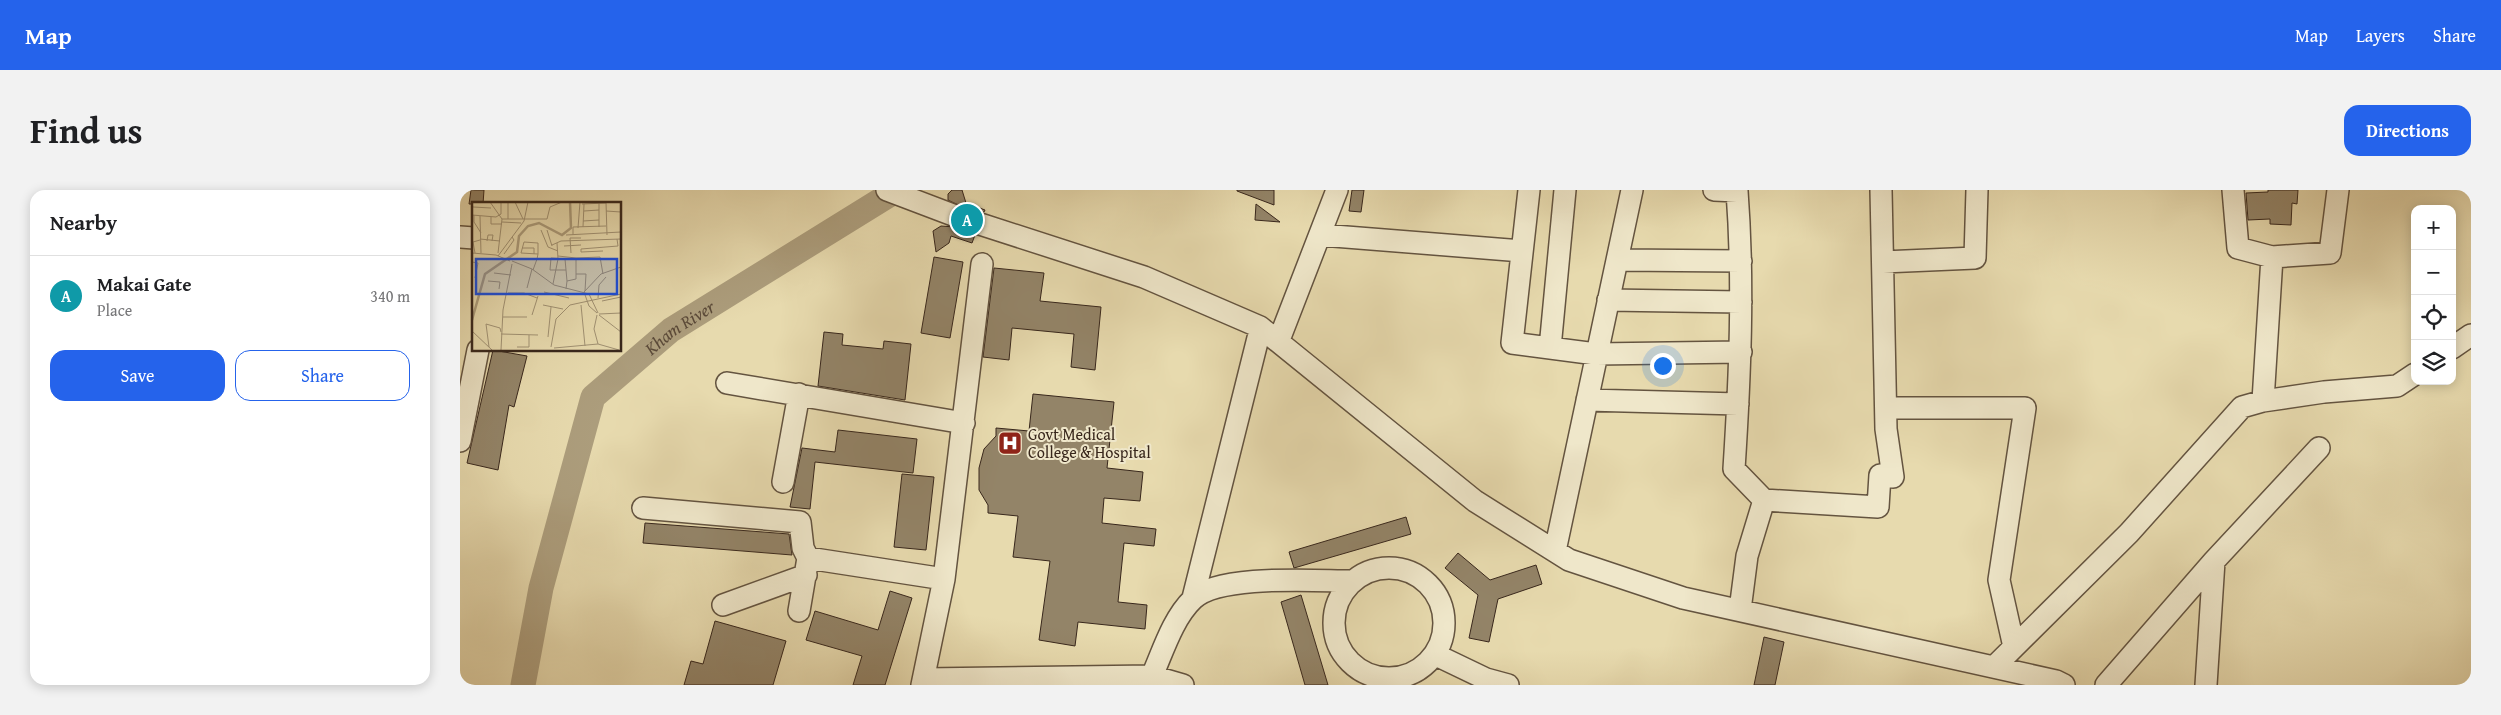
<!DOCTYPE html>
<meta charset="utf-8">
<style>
:root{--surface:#fff;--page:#f2f2f2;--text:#202124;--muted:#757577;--line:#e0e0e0;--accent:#2563eb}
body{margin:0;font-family:"Gentium Book Plus",serif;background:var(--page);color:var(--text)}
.controls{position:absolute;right:15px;top:15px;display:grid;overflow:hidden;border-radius:10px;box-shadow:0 2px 12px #0003}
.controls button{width:45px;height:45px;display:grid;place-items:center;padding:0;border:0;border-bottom:1px solid var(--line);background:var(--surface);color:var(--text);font:25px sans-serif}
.you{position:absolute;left:1202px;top:175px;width:18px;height:18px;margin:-12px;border:4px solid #fff;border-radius:50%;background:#1a73e8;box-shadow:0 0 0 8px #1a73e833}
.badge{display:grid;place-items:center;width:32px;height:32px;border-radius:50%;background:var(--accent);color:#fff;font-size:16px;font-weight:700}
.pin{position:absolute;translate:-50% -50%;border:2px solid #fff;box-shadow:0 1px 5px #0006}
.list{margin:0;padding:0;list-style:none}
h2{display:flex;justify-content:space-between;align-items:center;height:65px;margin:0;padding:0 20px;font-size:21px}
h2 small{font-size:16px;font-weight:400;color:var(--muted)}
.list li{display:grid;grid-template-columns:32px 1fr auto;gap:15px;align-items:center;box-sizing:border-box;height:80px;padding:0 20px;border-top:1px solid var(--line)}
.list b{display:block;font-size:19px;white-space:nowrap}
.list p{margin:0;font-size:16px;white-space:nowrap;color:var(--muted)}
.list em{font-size:16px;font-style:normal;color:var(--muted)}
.actions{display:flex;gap:10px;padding:15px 20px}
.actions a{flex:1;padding:11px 0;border:1px solid var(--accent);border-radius:15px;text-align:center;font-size:18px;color:var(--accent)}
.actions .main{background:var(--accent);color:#fff}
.icon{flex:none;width:28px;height:28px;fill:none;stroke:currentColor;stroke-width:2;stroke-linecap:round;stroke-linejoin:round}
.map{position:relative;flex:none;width:2011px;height:495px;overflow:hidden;border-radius:15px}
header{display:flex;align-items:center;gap:30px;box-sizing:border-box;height:70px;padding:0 25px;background:var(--accent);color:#fff}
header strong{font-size:24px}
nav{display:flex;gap:28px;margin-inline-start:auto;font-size:18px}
.intro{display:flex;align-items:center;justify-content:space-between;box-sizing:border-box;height:120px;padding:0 30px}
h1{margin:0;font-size:35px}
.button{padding:12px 22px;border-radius:15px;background:var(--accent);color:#fff;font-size:18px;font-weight:700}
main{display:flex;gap:30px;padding:0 30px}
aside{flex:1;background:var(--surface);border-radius:15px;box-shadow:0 2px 12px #0003}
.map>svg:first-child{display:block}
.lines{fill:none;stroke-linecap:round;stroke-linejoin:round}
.river{stroke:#ac9d7c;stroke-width:25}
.building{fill:#938468;stroke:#38271c}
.minor-tunnel{stroke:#c4b691;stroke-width:21;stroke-dasharray:21 11;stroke-linecap:butt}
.minor-casing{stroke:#645440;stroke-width:24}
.minor{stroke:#efe7ca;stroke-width:21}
.labels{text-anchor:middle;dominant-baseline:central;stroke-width:4;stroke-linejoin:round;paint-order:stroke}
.poi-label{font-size:16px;fill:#38271c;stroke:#efe7ca;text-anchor:start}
.water-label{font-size:18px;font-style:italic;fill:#5b4a39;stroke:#efe7ca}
.inset-river{fill:none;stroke:#ac9d7c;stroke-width:2.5}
.inset-road{fill:none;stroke:#a19274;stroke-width:1}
.view{fill:#1d4ed8;fill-opacity:0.15;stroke:#1d4ed8;stroke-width:2.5}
.inset-edge{fill:none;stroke:#38271c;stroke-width:2.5}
</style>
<header>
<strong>Map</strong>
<nav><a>Map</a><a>Layers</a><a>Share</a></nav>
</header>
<div class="intro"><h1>Find us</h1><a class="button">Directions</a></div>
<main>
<aside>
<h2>Nearby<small></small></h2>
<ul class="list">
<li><span class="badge" style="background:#0f9aa8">A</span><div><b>Makai Gate</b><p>Place</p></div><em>340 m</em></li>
</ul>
<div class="actions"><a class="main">Save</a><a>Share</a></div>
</aside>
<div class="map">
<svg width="2011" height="495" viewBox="0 0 2011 495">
<rect width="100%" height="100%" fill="#e7daae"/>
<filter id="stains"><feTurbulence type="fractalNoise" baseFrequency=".004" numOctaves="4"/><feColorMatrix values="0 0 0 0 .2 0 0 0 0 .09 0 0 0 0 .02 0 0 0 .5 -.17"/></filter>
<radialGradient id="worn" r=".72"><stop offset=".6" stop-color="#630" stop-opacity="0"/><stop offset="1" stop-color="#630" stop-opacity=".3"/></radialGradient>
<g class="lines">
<!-- river -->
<path class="river" id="s1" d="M63,495L81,398L133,207L211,140L437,0"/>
</g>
<!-- building -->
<path class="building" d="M11,0H24L23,14H9Z
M492,0H502L506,13L525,20L524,22L512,24L508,30V37L515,45L512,53L491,46L489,53L476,62L473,41L481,36L495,37L505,29L502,17L488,10V4Z
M777,0H814V15L777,1Z
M892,0H904L901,22L889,21Z
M1808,0H1838L1837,14L1832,13L1831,35L1810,34V29L1788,30L1786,3L1808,2Z
M796,14L820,32L795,30Z
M474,67L503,72L490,148L461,143Z
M534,78L584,83L580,111L641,117L635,180L611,177L614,144L552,138L549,170L523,167Z
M364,142L383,144L382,155L423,159L424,151L451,154L445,210L358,196Z
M33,160L67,166L54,217L49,215L38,280L7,273Z
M573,204L654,212L647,278L683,282L680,311L644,308L642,333L696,339L694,356L664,353L658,412L687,415L685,439L618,432L615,456L579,450L590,371L553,367L558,326L528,323V315L519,300V278L524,259L536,246V238L569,241Z
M378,240L457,249L453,283L355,272L350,319L330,317L342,258L375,262Z
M442,284L474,287L466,360L434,357Z
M946,327L951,344L834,378L829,362Z
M185,333L329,344L332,365L183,353Z
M998,363L1030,390L1076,375L1082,394L1038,409L1029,452L1009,448L1018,405L985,378Z
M430,401L452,408L425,495H393L402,466L346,450L355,421L418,440Z
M841,405L868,495H845L821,412Z
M255,431L326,451L313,495H224L231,471L243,474Z
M1304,447L1324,452L1315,495H1294Z"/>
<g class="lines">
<!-- minor-tunnel -->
<path class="minor-tunnel" d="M493,25L520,34"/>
<!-- minor casing -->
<g class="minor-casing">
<path id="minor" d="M427,0L493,25
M1069,0L1052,153L1136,164L1281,162
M1254,0L1277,1C1284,94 1280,186 1274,279L1304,310
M1773,0L1778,58L1812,67L1803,211
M520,34L684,87L800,137L1015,311L1109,370L1223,408L1596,491L1604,495
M861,45L1062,61
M0,47L14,48
M1812,67L1870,63L1878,0
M1158,70L1281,71
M1423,72L1515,68L1517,0
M1148,110L1281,112
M819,150L877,0
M1090,158L1105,0
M1992,158L2011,145
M267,193L504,233
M1127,210L1278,214
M1426,218H1565L1539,390L1554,457
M0,251L18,160
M323,292L339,204
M183,318L340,332L343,358L348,368L339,421
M1095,361L1172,0
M348,368L484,389
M874 433a55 55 0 1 1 110 0a55 55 0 1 1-110 0Z
M733,408L798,148
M263,415L346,385
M1280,420L1287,366L1304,310L1418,317L1420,285L1433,287L1426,239L1421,0
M976,465L1026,489L1048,495
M1534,477L1669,343L1782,217L1803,211L1864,202L1937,196L1955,184
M692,486C703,461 713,428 733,409C759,384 855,391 891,391
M464,489L692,486L723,495
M462,495L484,389L522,74
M1646,495L1754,371
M1746,495L1754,371L1859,258"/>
</g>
<!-- minor -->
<use href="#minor" class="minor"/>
</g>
<!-- icons -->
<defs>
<g id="hospital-square" transform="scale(1.25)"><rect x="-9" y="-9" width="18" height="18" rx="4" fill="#8f2418" stroke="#efe7ca"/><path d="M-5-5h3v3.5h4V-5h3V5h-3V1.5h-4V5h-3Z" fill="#fff"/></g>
</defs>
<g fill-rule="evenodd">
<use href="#hospital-square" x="550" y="253"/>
</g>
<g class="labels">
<!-- poi labels -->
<g class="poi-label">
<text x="568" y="244">Govt Medical<tspan x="568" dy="18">College &amp; Hospital</tspan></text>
</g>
<!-- water labels -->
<g class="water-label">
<text stroke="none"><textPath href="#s1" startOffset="408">Kham River</textPath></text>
</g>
</g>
<!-- overview -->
<g transform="translate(12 12)">
<rect width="149" height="149" fill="#e7daae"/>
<path class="inset-river" d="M0,118L13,72L45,50L47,34L56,24L67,21L90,33L99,26L98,0"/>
<path class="inset-road" d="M18,0L30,17L26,51M43,0L51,17M127,0V25M134,0L135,33M110,2L134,1M1,5L19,6M112,9L127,8M134,9L149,10M0,13L24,15L29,12V0M2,13V20L9,31M8,14L9,51M19,15V22H30M30,17H75L78,5L90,0M36,17V0M111,19L127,18M30,20L49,21M111,25L112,2M106,26L108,0M69,28L76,45L86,49M75,28L80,44M94,33L149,30M101,33V25L134,24M8,37L28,39M15,39L16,33H21L20,39M80,43L89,39L149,37M92,44L109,43M50,46H62V52M109,47L146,44L145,37M109,47V50L131,49M0,51L24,53L38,59M3,51L1,40L8,38M99,51L98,36H109M32,52L42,38L40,35M26,54L52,19L56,0M86,54L104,56M40,59L60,67L82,83L117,92L126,111M0,60L6,61L3,76M61,68L65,57L66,52V41L52,40L49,51L66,52M94,68H78L79,56L93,57L95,79M22,71L39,73M104,72H114L113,89M16,79L28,80L27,87M81,82L86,57L85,41M55,86L60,67M94,87L95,79L104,77V56L128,55L131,72M72,90L97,96M112,90L129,72L149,65M112,90L117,104L125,111M36,91H52L65,96M126,96L127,83L134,75M130,99L149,95M71,103L91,107M109,103L113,144M127,112L149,111M60,113L66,94M125,113L122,127L126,142M127,113L149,130M31,115H55M0,129L20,148M29,132L66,133M76,135L79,105M17,145L14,122L28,126L29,130M45,145H57V133M79,145L84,117L98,103L149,92M82,146L126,142L147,148M29,148L31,108L40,62"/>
<path class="view" d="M4,57H145V92H4Z"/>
<rect width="149" height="149" class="inset-edge"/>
</g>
<rect width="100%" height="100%" filter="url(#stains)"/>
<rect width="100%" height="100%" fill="url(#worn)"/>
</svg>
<div class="controls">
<button>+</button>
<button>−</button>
<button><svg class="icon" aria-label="locate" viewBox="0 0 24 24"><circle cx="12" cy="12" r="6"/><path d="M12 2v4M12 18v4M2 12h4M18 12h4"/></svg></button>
<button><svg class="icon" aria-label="layers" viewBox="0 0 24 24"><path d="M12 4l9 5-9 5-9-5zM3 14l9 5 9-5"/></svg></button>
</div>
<div class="you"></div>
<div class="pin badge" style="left:507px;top:30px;background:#0f9aa8">A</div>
</div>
</main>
